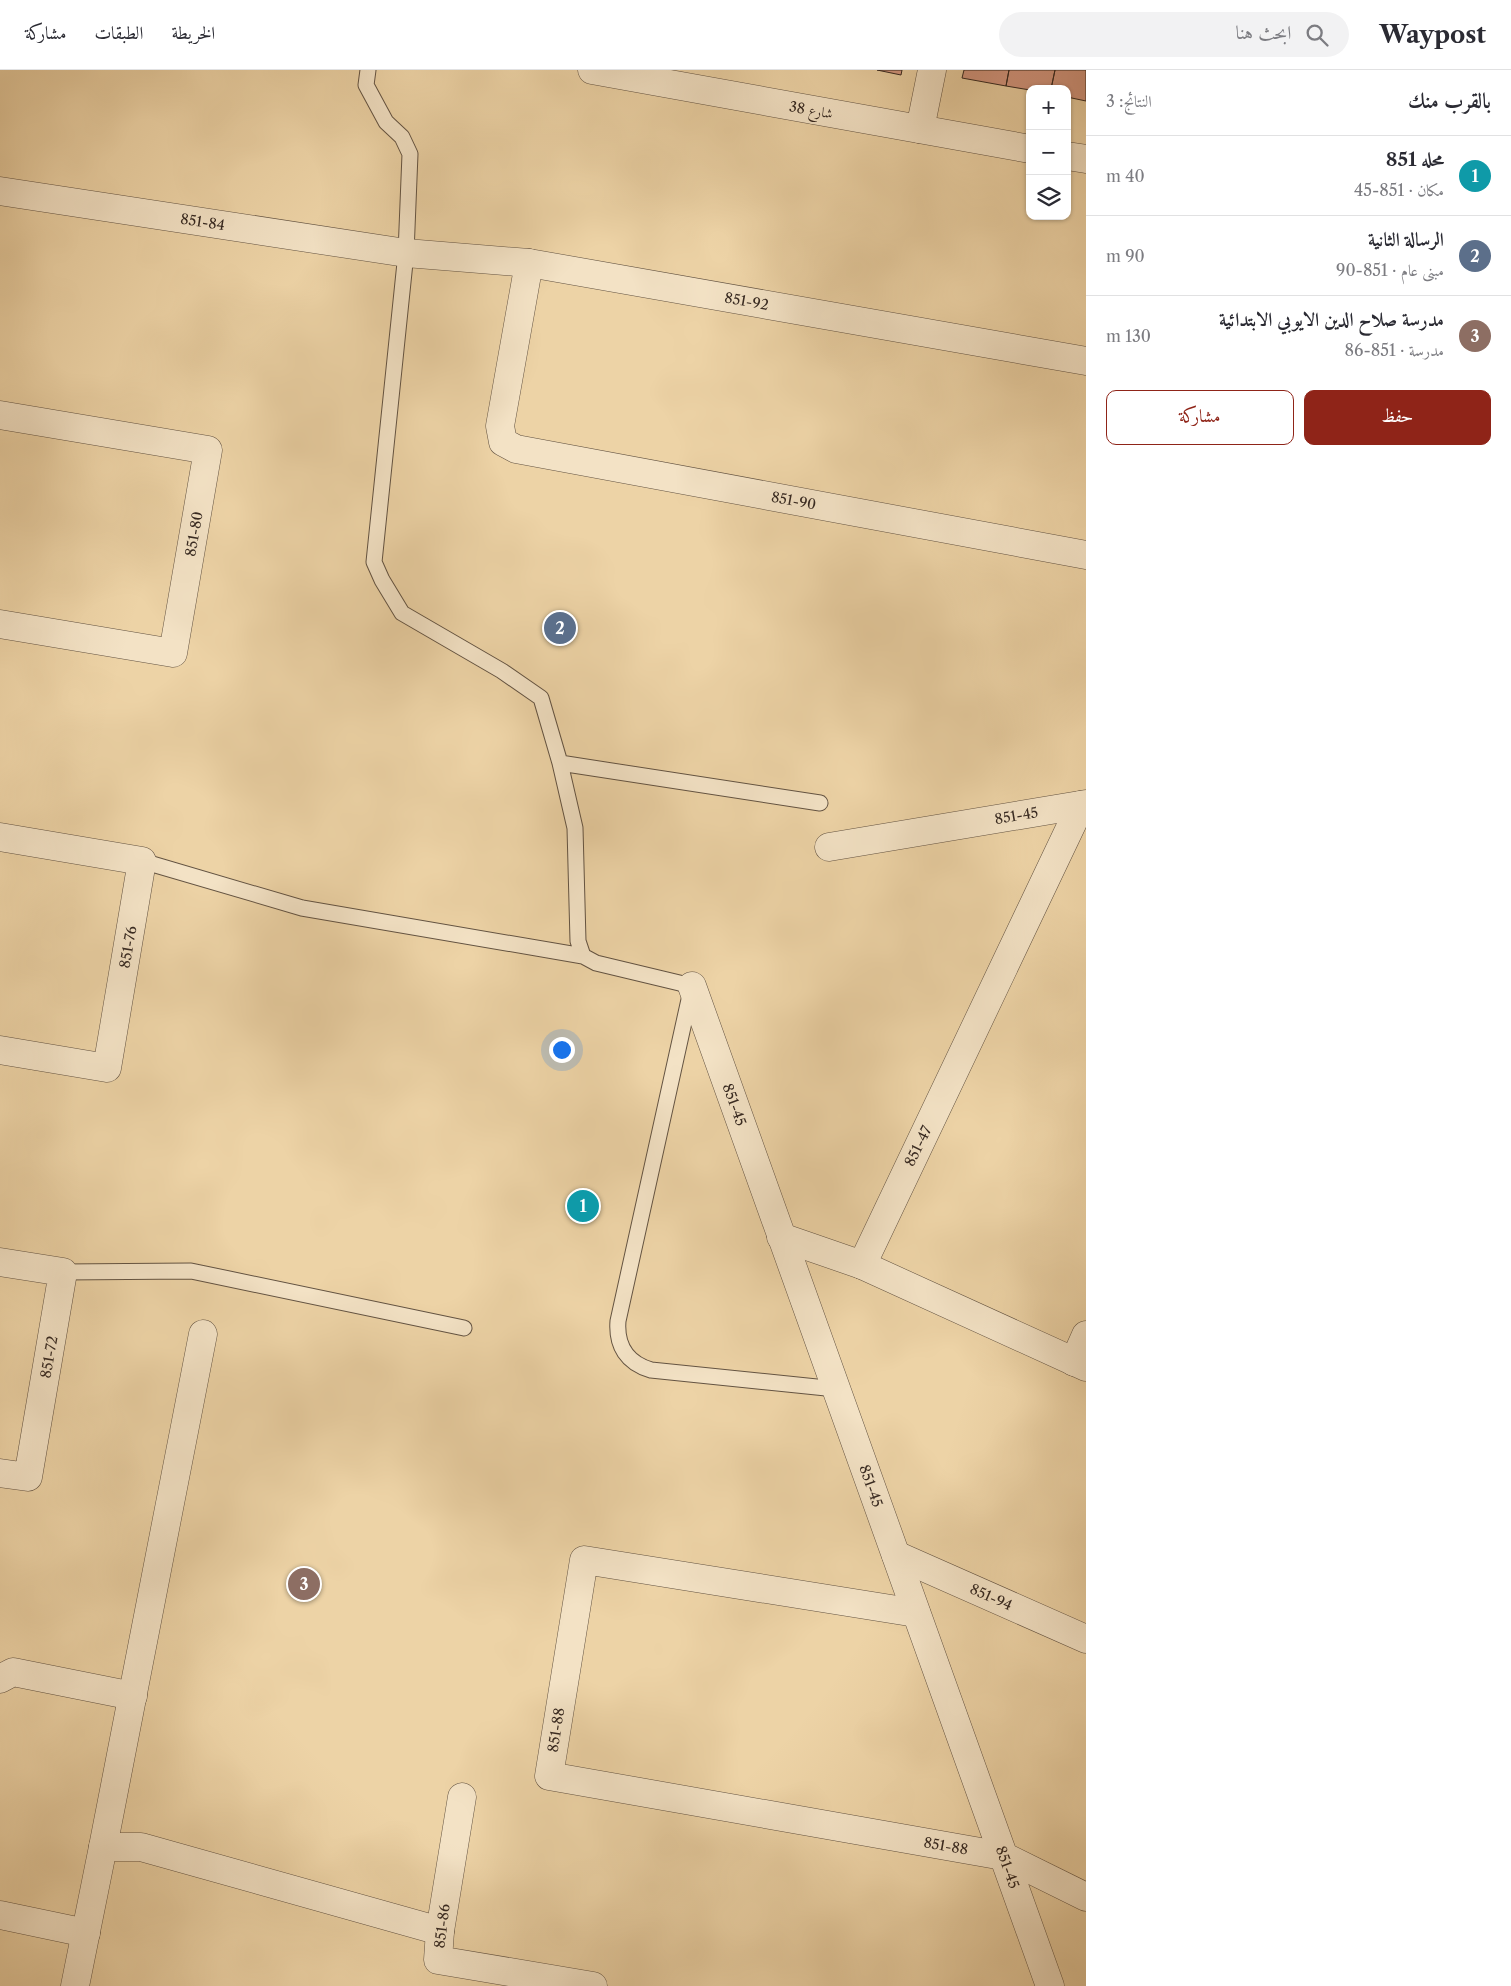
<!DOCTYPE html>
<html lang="ar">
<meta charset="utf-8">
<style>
:root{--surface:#fff;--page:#f2f2f3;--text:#2b2b33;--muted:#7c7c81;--line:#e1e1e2;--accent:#8f2418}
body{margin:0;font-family:"Libre Caslon Text",Amiri,serif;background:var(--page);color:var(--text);direction:rtl}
.controls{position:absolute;right:15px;top:15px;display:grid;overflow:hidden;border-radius:10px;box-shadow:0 1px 4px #0004}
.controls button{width:45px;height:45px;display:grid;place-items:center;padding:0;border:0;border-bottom:1px solid var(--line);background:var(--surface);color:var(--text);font:25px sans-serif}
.you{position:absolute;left:561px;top:979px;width:18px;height:18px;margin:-12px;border:4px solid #fff;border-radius:50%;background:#1a73e8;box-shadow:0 0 0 8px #1a73e833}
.badge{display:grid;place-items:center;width:32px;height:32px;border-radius:50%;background:var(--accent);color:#fff;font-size:16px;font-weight:700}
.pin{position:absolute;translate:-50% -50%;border:2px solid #fff;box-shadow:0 1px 5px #0006}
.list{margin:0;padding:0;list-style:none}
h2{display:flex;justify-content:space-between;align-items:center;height:65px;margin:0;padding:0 20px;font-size:21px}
h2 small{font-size:16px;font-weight:400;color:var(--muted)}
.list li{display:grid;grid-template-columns:32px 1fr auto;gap:15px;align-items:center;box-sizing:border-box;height:80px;padding:0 20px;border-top:1px solid var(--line)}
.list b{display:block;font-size:19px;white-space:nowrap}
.list p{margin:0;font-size:16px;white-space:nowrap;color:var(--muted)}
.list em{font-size:16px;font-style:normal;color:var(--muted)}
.actions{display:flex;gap:10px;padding:15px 20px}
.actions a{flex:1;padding:11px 0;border:1px solid var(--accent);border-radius:10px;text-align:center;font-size:18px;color:var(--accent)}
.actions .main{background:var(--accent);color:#fff}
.icon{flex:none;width:28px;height:28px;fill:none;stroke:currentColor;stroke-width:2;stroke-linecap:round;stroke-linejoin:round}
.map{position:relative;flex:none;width:1086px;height:1916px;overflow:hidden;direction:ltr}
header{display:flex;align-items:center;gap:30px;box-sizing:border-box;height:70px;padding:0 25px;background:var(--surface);border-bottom:1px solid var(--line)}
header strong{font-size:24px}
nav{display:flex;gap:28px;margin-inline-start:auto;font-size:18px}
.search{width:350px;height:45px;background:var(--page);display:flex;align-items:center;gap:12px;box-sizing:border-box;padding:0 18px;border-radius:28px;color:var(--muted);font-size:19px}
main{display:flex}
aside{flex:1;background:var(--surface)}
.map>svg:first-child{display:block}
.building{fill:#d59882;stroke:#352821}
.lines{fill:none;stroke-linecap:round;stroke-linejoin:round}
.service-casing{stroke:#635342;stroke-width:17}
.minor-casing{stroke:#635342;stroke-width:29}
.tertiary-casing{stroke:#635342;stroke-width:29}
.service{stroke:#f3e2c5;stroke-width:15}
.minor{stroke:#f3e2c5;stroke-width:28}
.tertiary{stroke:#f3e2c5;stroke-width:28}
.labels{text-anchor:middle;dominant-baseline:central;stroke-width:4;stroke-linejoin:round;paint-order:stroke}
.street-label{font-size:14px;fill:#352821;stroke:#f3e2c5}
</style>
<header>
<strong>Waypost</strong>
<div class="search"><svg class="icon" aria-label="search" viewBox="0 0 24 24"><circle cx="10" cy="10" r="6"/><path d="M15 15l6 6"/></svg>ابحث هنا</div>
<nav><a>الخريطة</a><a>الطبقات</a><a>مشاركة</a></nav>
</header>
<main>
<aside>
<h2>بالقرب منك<small>النتائج: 3</small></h2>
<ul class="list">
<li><span class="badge" style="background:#0f9aa8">1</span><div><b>محله 851</b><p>مكان · 851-45</p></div><em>40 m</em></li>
<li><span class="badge" style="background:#5c6f8a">2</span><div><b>الرسالة الثانية</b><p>مبنى عام · 851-90</p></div><em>90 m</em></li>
<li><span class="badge" style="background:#8d6e63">3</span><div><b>مدرسة صلاح الدين الايوبي الابتدائية</b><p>مدرسة · 851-86</p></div><em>130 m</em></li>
</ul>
<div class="actions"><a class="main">حفظ</a><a>مشاركة</a></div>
</aside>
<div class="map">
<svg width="1086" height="1916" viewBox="0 0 1086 1916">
<rect width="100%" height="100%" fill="#edd3a6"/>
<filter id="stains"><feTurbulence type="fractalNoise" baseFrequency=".004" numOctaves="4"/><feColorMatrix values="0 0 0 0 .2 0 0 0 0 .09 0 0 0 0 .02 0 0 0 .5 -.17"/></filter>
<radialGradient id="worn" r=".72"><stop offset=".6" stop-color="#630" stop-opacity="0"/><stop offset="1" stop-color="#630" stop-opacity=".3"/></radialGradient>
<!-- building -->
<path class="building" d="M877,0H902L901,5Z
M964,0H1009L1006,16L962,8Z
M1009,0H1055L1051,19H1030V20L1006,16Z
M1055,0H1086V31L1067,27V19H1051Z"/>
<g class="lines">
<!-- service casing -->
<g class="service-casing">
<path id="service" d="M368,0L366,15L386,52L402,67L410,84L406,183L374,492L382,510L402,543L502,601L541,628L560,693L575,758L578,871L583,886L596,893L692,916L618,1251C616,1276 627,1293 651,1300L836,1319
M560,693L820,733
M142,791L302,838L583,886
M63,1202L191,1201L464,1258"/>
</g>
<!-- minor casing -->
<g class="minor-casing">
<g id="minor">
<path d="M920,59L932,0"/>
<path id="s1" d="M0,121L406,183L529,193L1086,291"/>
<path id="s2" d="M529,193L500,356L503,372L516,379L1086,485"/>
<path d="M0,345L208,380L173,583L0,554"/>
<path d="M1081,735L862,1195L1086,1297"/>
<path d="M0,767L142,791L107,998L0,980"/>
<path id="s3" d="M829,777L1086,734"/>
<path id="s4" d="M692,916L1050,1916"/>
<path d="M781,1167L862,1195"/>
<path d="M0,1192L63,1202L28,1407L0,1403"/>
<path d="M1074,1292L1086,1265"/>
<path id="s5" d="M896,1485L1086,1569"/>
<path id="s6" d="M916,1543L584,1490L549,1706L1003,1786L1086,1827"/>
<path d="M0,1609L13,1602L133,1626"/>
<path d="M462,1727L440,1861L438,1890L593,1916"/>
<path d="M103,1777L203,1264"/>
<path d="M0,1845L86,1863"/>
<path d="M75,1916L103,1777H141L440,1861"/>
</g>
</g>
<!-- tertiary casing -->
<g class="tertiary-casing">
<path id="tertiary" d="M592,0L1030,79
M1067,86L1086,89"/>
</g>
<!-- service -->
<use href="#service" class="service"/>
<!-- minor -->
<use href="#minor" class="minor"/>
<!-- tertiary -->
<use href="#tertiary" class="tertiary"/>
</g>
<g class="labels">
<!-- street labels -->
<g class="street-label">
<text transform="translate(811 40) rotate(10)">شارع 38</text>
<text stroke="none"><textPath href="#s1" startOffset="205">851-84</textPath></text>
<text stroke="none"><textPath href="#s1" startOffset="755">851-92</textPath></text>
<text stroke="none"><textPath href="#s2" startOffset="479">851-90</textPath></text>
<text transform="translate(194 464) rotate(-80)">851-80</text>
<text stroke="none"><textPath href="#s3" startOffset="190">851-45</textPath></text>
<text transform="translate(128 877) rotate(-80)">851-76</text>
<text stroke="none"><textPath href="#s4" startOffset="126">851-45</textPath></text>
<text transform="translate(918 1076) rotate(-64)">851-47</text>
<text transform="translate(49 1287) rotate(-80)">851-72</text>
<text stroke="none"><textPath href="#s4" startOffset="531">851-45</textPath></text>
<text stroke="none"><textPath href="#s5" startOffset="104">851-94</textPath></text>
<text transform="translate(556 1660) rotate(-81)">851-88</text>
<text stroke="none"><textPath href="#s6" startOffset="958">851-88</textPath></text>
<text stroke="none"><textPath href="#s4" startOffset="936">851-45</textPath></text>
<text transform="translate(442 1856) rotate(-83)">851-86</text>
</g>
</g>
<rect width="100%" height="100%" filter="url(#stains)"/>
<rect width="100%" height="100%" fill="url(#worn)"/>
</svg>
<div class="controls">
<button>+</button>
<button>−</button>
<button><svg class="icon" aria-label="layers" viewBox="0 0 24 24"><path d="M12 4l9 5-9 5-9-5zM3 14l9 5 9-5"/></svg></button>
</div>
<div class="you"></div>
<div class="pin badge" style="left:583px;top:1136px;background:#0f9aa8">1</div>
<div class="pin badge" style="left:560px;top:558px;background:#5c6f8a">2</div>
<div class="pin badge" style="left:304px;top:1514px;background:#8d6e63">3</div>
</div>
</main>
